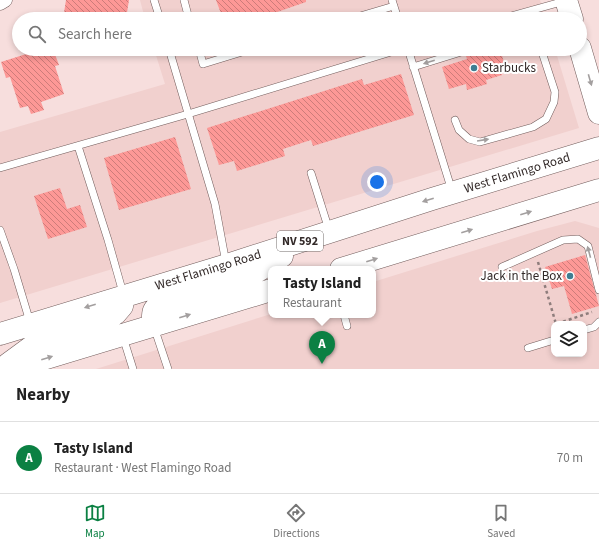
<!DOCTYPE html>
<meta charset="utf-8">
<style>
:root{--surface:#fff;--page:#f2f2f2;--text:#222;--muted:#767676;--line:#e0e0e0;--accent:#0b8043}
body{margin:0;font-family:"Source Sans 3",sans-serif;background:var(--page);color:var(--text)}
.controls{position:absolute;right:12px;bottom:12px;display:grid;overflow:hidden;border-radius:8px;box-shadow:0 2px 6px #0003}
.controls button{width:36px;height:36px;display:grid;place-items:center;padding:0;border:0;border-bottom:1px solid var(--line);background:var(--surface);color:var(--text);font:20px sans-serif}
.you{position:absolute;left:377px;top:182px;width:14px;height:14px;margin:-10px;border:3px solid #fff;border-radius:50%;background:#1a73e8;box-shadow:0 0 0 6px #1a73e833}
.badge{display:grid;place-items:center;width:26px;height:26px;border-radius:50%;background:var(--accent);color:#fff;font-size:13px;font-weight:700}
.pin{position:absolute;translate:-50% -33px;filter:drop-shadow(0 1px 2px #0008)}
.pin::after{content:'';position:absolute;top:21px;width:14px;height:12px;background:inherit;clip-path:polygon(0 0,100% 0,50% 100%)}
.popup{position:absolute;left:268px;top:266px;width:108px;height:52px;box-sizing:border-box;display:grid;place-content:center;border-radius:8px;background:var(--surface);filter:drop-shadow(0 1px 3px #0005);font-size:13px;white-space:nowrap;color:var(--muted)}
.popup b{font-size:15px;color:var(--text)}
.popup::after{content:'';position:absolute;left:50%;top:100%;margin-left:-8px;border:8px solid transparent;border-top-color:var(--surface)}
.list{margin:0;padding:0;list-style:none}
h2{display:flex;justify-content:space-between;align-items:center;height:52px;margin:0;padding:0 16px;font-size:17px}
h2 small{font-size:13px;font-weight:400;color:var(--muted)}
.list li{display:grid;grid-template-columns:26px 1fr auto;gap:12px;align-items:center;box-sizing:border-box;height:72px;padding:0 16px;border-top:1px solid var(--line)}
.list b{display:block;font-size:15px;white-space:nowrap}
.list p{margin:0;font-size:13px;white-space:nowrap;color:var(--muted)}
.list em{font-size:13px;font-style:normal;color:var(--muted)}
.icon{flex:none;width:22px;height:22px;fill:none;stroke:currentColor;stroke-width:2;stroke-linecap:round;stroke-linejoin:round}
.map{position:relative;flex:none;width:599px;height:369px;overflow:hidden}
.search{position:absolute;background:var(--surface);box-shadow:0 2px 6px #0003;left:12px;right:12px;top:12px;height:44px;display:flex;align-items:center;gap:10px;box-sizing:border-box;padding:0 14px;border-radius:22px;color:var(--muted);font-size:15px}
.sheet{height:124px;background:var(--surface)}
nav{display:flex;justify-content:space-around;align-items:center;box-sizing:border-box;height:56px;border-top:1px solid var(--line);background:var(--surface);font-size:11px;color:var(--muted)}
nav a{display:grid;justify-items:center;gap:2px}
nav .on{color:var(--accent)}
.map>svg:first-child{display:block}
.built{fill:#f1d0ce;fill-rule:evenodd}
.building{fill:url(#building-back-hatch)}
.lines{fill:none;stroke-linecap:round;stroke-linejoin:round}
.service-casing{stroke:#725d5c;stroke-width:8}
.minor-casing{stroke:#725d5c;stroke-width:15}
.primary-casing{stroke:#725d5c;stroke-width:23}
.path{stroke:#8e7d7c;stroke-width:2.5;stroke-dasharray:3 3;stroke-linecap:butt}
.service{stroke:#fff;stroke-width:7}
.minor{stroke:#fff;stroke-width:14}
.primary{stroke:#fff;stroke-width:22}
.oneway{fill:#a39f9f}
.poi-dot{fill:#3f7d92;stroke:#fff;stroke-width:1.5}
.labels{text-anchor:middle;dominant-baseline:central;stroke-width:4;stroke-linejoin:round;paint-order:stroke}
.shield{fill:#fff;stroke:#706a69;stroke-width:1}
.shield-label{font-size:12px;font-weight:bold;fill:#332a29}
.poi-label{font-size:13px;fill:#332a29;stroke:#fff;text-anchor:start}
.street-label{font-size:13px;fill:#332a29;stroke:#fff}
</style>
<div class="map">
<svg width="599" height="369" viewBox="0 0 599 369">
<defs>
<pattern id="building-back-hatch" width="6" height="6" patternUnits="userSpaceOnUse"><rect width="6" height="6" fill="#fd9896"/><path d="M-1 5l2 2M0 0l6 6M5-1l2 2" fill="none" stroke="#cd7c7a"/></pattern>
</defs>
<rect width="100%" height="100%" fill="#f7dedd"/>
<!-- built -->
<path class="built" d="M140,0H540L546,19H145Z
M154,49H555L579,128L0,303V132L165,84Z
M575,221L599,228V369H96L271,314L373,315V282L537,231ZM554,324H584V354H554Z"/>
<!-- building -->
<path class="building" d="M66,0H129L126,19H63Z
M216,0H306V2L257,19H223Z
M42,49H53L59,65L55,66L64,94L41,102L44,110L31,114L28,106L20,108L10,77L6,78L1,62Z
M482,49H500L506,69L503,70L504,73L502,74V75L486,80L487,84L467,90L466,84L449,89L442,67L467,59L466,56Z
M401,74L414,115L313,146L311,140L283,149L285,156L237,171L234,161L219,165L207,128L362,79L364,85Z
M175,137L191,189L119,210L104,158Z
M60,188L67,209L80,205L87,227L48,239L34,196Z
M585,255L599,306L572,314L564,286L552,289L545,267Z"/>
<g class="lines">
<!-- service casing -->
<g class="service-casing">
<path id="service" d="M154,0L160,19
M184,0L189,19
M392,0L398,19
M350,19L394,6
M500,19L565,1
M169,49L215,204L226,263
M199,49L203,64L252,49
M408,49L452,191
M413,67L471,49
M455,120L459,130L469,139L480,142L533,127L546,119L554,102L555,92L541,49
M78,146L108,240L123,293
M0,168L188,114L401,49
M311,173L329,230
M0,230L14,269L30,322
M502,267L563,240L578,239L588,246L599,290
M344,315L347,326
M154,327L168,369
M584,330L594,327L599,322
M123,337L133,369
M528,348L554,340"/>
</g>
<!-- minor casing -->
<g class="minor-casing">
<path id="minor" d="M0,3L5,0"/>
</g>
<!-- primary casing -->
<g class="primary-casing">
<path id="primary" d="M566,0L572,19
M580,48L599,113
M341,269L599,190
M153,326C153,313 151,310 162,303L251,275L282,256
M0,334L227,265L432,199L599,148
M8,364L38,342L105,321L116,313L122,306L124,296
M10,369L271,290"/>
</g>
<!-- path -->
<path class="path" d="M538,262L556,324L592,312"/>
<!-- service -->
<use href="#service" class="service"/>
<!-- minor -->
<use href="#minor" class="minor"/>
<!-- primary -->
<use href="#primary" class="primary"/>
</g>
<!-- one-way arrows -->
<defs><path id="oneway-solid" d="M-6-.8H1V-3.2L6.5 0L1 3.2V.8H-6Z"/></defs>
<g class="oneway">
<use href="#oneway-solid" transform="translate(429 62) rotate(163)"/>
<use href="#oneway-solid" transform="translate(590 80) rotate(74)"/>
<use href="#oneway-solid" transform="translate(483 140) rotate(-9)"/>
<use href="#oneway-solid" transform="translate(428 200) rotate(163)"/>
<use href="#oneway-solid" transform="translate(526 213) rotate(-17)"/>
<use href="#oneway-solid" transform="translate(467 231) rotate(-17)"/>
<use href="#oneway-solid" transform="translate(589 252) rotate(-105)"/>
<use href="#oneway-solid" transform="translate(372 260) rotate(-17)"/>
<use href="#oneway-solid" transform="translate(90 306) rotate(163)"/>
<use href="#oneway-solid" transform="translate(185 316) rotate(-17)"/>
<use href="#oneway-solid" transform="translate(47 358) rotate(-17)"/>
</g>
<!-- markers -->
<g class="poi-dot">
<circle cx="474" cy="68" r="4"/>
<circle cx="570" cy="276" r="4"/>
</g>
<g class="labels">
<!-- shield labels -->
<rect class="shield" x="277" y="231" width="46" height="20" rx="3"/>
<g class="shield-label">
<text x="300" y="241">NV 592</text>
</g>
<!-- poi labels -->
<g class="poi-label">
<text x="482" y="68">Starbucks</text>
<text x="562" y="276" text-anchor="end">Jack in the Box</text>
</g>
<!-- street labels -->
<g class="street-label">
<text transform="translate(517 173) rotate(-17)">West Flamingo Road</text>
<text transform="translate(208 270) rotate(-17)">West Flamingo Road</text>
</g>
</g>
</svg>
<div class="controls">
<button><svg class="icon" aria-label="layers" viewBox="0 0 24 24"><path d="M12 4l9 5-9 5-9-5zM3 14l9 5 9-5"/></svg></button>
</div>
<div class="you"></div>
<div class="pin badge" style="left:322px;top:364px">A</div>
<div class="popup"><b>Tasty Island</b>Restaurant</div>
<div class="search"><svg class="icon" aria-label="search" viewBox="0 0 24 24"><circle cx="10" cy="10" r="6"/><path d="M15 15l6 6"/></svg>Search here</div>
</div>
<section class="sheet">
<h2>Nearby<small></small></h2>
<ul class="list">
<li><span class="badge">A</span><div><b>Tasty Island</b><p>Restaurant · West Flamingo Road</p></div><em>70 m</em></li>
</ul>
</section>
<nav>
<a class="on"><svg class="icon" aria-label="map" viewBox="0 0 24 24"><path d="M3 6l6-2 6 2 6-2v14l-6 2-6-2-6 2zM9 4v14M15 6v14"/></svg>Map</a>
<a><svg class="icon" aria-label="directions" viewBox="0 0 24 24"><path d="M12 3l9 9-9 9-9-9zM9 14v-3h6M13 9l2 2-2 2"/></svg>Directions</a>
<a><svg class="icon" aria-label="saved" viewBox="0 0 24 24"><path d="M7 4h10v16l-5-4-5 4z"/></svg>Saved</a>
</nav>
